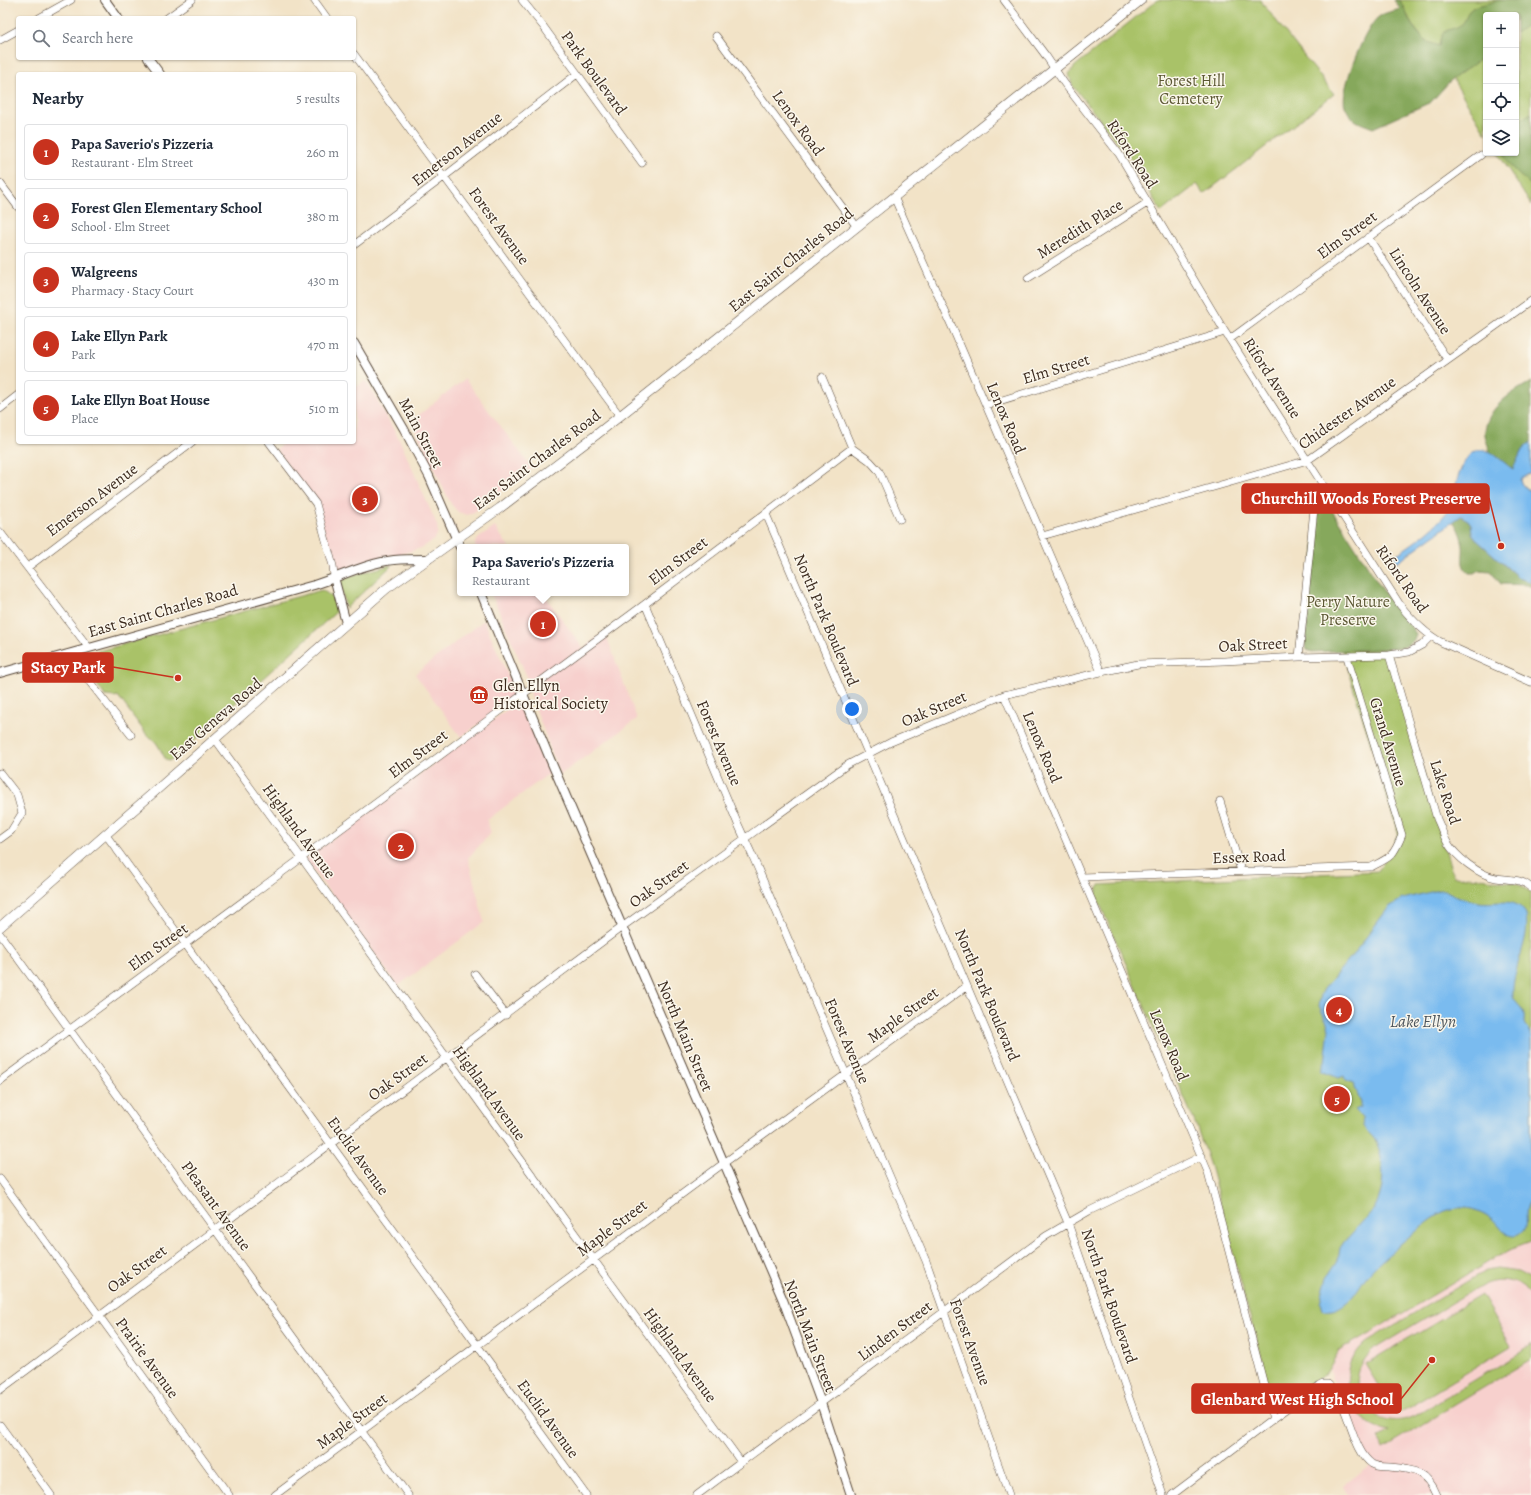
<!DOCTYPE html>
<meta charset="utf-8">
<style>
:root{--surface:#fff;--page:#f6f6f7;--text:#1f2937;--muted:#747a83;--line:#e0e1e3;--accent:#c8321e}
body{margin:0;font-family:Alegreya,serif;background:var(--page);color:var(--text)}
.controls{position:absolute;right:12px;top:12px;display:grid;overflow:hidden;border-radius:4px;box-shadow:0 1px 3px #0004}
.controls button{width:36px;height:36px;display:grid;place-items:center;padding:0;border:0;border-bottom:1px solid var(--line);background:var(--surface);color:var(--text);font:20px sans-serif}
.you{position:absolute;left:852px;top:709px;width:14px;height:14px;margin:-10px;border:3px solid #fff;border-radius:50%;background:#1a73e8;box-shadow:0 0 0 6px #1a73e833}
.badge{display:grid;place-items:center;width:26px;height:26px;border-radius:50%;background:var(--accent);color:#fff;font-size:13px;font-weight:700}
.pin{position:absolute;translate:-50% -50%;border:2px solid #fff;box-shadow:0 1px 4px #0006}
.popup{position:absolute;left:457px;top:544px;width:172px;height:52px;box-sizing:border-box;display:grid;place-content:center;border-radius:4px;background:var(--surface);filter:drop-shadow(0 1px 3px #0005);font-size:13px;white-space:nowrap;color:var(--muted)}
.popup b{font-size:15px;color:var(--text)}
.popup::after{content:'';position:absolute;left:50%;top:100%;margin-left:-8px;border:8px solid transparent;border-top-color:var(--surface)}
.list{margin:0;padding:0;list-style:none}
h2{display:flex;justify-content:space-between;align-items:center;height:52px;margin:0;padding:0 16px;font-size:17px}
h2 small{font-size:13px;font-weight:400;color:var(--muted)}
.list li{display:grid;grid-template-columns:26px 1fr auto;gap:12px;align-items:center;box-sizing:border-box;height:56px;margin:0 8px 8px;padding:0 8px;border:1px solid var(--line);border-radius:4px}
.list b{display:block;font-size:15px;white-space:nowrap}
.list p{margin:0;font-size:13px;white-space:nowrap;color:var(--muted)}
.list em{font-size:13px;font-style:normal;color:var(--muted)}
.icon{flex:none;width:22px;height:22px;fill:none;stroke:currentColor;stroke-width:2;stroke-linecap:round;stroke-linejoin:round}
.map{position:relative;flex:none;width:1531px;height:1495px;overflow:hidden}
.search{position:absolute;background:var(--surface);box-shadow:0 1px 3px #0004;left:16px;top:16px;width:340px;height:44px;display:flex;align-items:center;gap:10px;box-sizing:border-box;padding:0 14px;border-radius:4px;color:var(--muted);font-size:15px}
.panel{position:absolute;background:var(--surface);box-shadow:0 1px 3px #0004;left:16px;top:72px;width:340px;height:372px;border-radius:4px}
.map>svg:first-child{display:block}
.built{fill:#f7d0cd}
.green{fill:#a9c267;stroke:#727642}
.forest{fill:#86a85c;stroke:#60693d}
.water{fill:#7abbef;stroke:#5a7286}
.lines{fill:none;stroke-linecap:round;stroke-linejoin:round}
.minor-casing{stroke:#564637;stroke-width:8}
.tertiary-casing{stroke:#564637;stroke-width:10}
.secondary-casing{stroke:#564637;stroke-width:10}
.minor{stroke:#fff;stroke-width:7}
.tertiary{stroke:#fff;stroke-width:8}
.secondary{stroke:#fff;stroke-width:9}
.labels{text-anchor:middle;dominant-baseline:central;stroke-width:3;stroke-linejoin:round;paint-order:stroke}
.street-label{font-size:16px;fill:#3b2a1e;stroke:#fbf7ec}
.park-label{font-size:16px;fill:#5c5834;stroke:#fbf7ec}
.poi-label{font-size:16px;fill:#3b2a1e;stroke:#fbf7ec;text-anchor:start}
.water-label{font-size:17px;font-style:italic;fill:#4e565d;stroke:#fbf7ec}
.leader{fill:none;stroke:#c8321e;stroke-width:1.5}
.callout-dot{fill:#c8321e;stroke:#fbf7ec;stroke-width:1.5}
.callout{fill:#c8321e;stroke:#c8321e;stroke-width:1.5}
.callout-label{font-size:17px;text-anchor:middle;font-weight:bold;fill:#fff}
</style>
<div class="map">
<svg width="1531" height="1495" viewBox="0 0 1531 1495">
<rect width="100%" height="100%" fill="#fbf7ec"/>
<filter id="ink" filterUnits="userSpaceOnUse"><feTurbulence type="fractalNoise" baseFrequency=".025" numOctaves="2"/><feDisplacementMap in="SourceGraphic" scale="8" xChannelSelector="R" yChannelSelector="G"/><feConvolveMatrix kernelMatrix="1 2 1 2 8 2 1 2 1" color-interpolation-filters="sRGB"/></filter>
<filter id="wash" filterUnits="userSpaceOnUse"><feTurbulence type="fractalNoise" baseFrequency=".012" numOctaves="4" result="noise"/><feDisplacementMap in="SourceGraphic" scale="16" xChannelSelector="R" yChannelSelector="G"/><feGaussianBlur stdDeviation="0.9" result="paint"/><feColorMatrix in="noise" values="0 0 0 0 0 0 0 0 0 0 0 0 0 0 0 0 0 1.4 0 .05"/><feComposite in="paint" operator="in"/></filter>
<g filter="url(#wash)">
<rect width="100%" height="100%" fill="#f2e3c7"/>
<!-- built -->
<path class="built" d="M465,379L532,468L474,512L467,515L458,512L451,504L411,421Z
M366,380L400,441L437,525L438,532L434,540L421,548L335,574L317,506L276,449L285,442H354V389Z
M495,527L509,547H475V543L479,538Z
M491,593H543L583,648L605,632L637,719L560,775L531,696L527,677Z
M484,620L517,696L461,737L415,674Z
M520,700L551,772L487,820L491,833L468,858L484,922L398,986L305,859Z
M1531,1242V1495H1348L1344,1485L1373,1463L1365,1455L1329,1369L1339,1351L1507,1251Z"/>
<!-- green -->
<path class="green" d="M1157,0H1260L1334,94L1204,194L1197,184L1161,212L1131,159L1072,85L1069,74L1075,66Z
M1397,0H1531V205L1498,153H1516V15H1486V134L1454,81L1426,42L1412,25L1408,16Z
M390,565L391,566L346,608L339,581L340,579Z
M322,590L335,599L337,609L335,613L178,755L169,761L166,760C160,750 158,741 147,735L118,696L115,697L105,696L81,661L88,654Z
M1388,649L1453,876L1481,878L1514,883L1524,887L1531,893V1242L1507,1251L1339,1351L1325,1375L1275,1411L1211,1169L1196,1125L1096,895L1099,885L1378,871L1391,851L1398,833L1342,651Z
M1497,1269L1518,1272L1531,1279V1295C1518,1280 1499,1276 1482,1285L1372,1351C1336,1385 1372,1436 1415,1416L1521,1352L1531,1344V1359L1384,1448L1378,1438L1389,1431C1346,1423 1333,1371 1366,1342L1476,1276L1486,1271Z
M1481,1295L1511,1346L1396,1415L1365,1364Z"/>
<!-- forest -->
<path class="forest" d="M1394,0H1400L1412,25L1425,41L1439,46C1442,25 1449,33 1462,24C1466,21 1465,15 1469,11C1477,3 1489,5 1498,0H1531V22L1516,33V15H1486V55L1450,81L1431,102L1373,128C1358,122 1352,122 1345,106C1339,92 1366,23 1380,16C1386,12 1394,11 1400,9Z
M1531,113V185C1522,177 1506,166 1504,153H1516V125L1520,120Z
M1531,382V442L1522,450L1513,469L1490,452C1488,445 1484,436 1485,430C1489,406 1511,393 1531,382Z
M1324,502L1328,504L1393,606L1413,629L1416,635C1414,643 1408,645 1401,648L1312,652L1307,650L1305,645L1318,507L1321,503Z
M1461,516L1468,520L1471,524L1472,533L1478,541L1519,578L1531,582V587L1527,585L1501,584L1490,571L1479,570L1474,573H1469C1459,565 1464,556 1463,546C1462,537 1458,528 1453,521Z"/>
<!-- water -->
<path class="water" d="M1531,442V473L1520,479C1521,485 1525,488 1531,491V582L1519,578L1478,541L1472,533L1471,524L1468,520L1461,516L1397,562L1394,556C1410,546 1442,523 1451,506C1452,504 1451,501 1452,498C1453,492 1456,486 1457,480C1462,466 1469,444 1488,451C1497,455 1505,464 1513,469L1522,450Z
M1439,890H1445C1454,896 1468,900 1479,902C1494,905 1518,895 1526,915C1531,940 1511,970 1513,996C1514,1002 1520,1005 1523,1011C1525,1015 1524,1019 1524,1023C1525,1026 1529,1030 1531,1033V1198C1519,1213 1531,1224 1521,1233C1518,1236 1513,1237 1509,1235C1503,1233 1498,1223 1492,1219C1465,1199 1441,1208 1419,1229C1404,1243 1385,1256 1371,1271C1362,1280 1357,1294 1347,1302C1340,1308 1330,1313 1322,1309L1320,1302L1327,1277L1338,1260L1340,1248L1344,1242L1374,1209C1386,1188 1385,1162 1375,1140C1372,1135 1364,1129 1363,1126C1362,1124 1363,1120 1362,1117L1355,1110L1361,1107V1102L1353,1083L1345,1080L1344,1076L1339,1078L1321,1071L1325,1062L1329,1029L1327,1022L1319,1006L1321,995L1324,989L1355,952L1389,907L1402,899Z"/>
</g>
<g filter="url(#ink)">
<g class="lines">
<!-- minor casing -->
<g class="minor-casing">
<path id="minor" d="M314,0L327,18
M522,0L543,26L642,163
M1004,0L1046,56L1064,83L1119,154L1225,332L1400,605C1412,620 1424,633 1441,642L1531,682
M39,18L71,0
M167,18L192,0
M716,36L857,227
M0,40L18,30
M354,54L620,416
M0,183L18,207
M894,197L953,329L1101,672
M1368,237L1447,359
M354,245L445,176L577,74
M1028,278L1147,203
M1230,339L1481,155
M822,377L852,448
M986,405L1225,332
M0,409L18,395
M269,442L316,504L333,566L334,577
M852,448L870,461L879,471L900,519
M766,514L1068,1223L1163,1495
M0,532L89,648
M1042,536L1308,460L1531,301
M28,567L192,442
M645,604L737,822L753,857L926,1261L1009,1495
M68,654L131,735
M1389,655L1437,819C1441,827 1443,835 1447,842C1456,857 1479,875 1496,878C1509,880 1521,878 1531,888
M1299,657L1314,509C1316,500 1319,496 1326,491
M1004,695L1208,1172L1273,1419
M215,739L741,1462
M0,773L17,795L22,813L11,831L0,839
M1220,801L1241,871
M106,835L586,1495
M1082,877L1371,867C1391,857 1393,857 1402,835L1347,657
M0,934L408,1495
M475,974L506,1015
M0,1081L645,604L852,448
M0,1179L229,1495
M0,1390L622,927L847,765L891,742L1004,695L1101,672L1138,664L1224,661L1299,657L1389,655L1409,652L1422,645L1431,636
M0,1425L51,1495
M275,1495L724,1163L967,986
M697,1495L1046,1236L1089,1211L1202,1156
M1172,1495L1273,1419L1319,1386L1323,1384H1328C1349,1401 1351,1450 1372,1464C1377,1467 1384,1467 1390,1467C1414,1469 1426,1471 1436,1495"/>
</g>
<!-- tertiary casing -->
<g class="tertiary-casing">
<path id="tertiary" d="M105,0L118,18
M148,58L160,74
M354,343L404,429L429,476L460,547
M334,577L346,623
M481,593L550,759L783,1300L821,1403L851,1495
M0,673L314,585C340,577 366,563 394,560C405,559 416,559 428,559"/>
</g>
<!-- secondary casing -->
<g class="secondary-casing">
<path id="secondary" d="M0,927L386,589L500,508L596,435L1141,0"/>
</g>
<!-- minor -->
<use href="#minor" class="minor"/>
<!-- tertiary -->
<use href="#tertiary" class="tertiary"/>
<!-- secondary -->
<use href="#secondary" class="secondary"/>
</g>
</g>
<!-- icons -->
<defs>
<g id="museum-disc" transform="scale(1)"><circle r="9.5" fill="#c8321e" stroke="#fbf7ec"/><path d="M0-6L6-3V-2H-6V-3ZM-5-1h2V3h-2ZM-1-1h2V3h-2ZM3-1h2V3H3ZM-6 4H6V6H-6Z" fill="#fff"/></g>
</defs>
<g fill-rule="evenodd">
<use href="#museum-disc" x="479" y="695"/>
</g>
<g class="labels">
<!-- street labels -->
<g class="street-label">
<text transform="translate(594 73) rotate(54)">Park Boulevard</text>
<text transform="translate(798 123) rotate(54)">Lenox Road</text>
<text transform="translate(457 149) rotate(-38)">Emerson Avenue</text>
<text transform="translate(1132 154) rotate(57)">Riford Road</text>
<text transform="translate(499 226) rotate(54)">Forest Avenue</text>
<text transform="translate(1080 229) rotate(-32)">Meredith Place</text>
<text transform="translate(1347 235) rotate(-36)">Elm Street</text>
<text transform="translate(791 260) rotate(-39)">East Saint Charles Road</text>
<text transform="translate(1420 291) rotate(57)">Lincoln Avenue</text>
<text transform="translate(1056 369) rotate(-17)">Elm Street</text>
<text transform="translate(1272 378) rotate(57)">Riford Avenue</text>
<text transform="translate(1347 413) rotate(-35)">Chidester Avenue</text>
<text transform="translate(1006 418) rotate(67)">Lenox Road</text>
<text transform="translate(421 433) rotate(62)">Main Street</text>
<text transform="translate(537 460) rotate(-37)">East Saint Charles Road</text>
<text transform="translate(92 500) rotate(-37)">Emerson Avenue</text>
<text transform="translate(678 561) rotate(-37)">Elm Street</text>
<text transform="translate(1402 579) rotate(55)">Riford Road</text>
<text transform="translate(163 611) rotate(-16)">East Saint Charles Road</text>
<text transform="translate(826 620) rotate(67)">North Park Boulevard</text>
<text transform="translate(1253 645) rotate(-3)">Oak Street</text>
<text transform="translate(934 709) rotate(-23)">Oak Street</text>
<text transform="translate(216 719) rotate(-41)">East Geneva Road</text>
<text transform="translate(1388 742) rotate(73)">Grand Avenue</text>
<text transform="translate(719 743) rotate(67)">Forest Avenue</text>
<text transform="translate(1042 747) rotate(67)">Lenox Road</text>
<text transform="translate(418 754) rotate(-37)">Elm Street</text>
<text transform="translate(1445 792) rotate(72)">Lake Road</text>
<text transform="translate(299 831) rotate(54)">Highland Avenue</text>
<text transform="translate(1249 857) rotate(-2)">Essex Road</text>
<text transform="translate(659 884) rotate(-36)">Oak Street</text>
<text transform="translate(158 947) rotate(-36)">Elm Street</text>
<text transform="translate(987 995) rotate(67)">North Park Boulevard</text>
<text transform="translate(903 1015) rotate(-36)">Maple Street</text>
<text transform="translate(685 1036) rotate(67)">North Main Street</text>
<text transform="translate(847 1041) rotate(67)">Forest Avenue</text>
<text transform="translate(1169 1045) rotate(67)">Lenox Road</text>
<text transform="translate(398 1077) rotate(-36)">Oak Street</text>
<text transform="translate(489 1093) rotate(54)">Highland Avenue</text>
<text transform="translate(358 1156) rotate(54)">Euclid Avenue</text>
<text transform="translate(216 1206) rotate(54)">Pleasant Avenue</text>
<text transform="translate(612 1228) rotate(-37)">Maple Street</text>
<text transform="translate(137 1269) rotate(-36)">Oak Street</text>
<text transform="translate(1109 1296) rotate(71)">North Park Boulevard</text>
<text transform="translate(895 1331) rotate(-37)">Linden Street</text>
<text transform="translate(810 1336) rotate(69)">North Main Street</text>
<text transform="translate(970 1342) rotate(70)">Forest Avenue</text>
<text transform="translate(680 1355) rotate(54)">Highland Avenue</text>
<text transform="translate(147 1358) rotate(54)">Prairie Avenue</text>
<text transform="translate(548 1419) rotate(54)">Euclid Avenue</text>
<text transform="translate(352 1421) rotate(-36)">Maple Street</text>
</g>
<!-- park labels -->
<g class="park-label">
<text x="1191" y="81">Forest Hill<tspan x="1191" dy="18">Cemetery</tspan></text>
<text x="1348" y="602">Perry Nature<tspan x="1348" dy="18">Preserve</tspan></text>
</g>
<!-- poi labels -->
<g class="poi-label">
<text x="493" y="686">Glen Ellyn<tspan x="493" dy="18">Historical Society</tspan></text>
</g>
<!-- water labels -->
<g class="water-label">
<text x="1423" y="1021">Lake Ellyn</text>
</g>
</g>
<!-- callouts -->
<path class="leader" d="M1501 546L1489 498M178 678L113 667M1432 1360L1401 1399"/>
<g class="callout-dot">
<circle cx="1501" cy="546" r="4"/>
<circle cx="178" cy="678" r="4"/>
<circle cx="1432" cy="1360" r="4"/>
</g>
<g class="callout">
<rect x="1242" y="484" width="247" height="29" rx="4"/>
<rect x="23" y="653" width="90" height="29" rx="4"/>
<rect x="1192" y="1384" width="209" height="29" rx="4"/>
</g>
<g class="callout-label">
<text x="1366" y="504">Churchill Woods Forest Preserve</text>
<text x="68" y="673">Stacy Park</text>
<text x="1297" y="1405">Glenbard West High School</text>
</g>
</svg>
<div class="controls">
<button>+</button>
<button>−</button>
<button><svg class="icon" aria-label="locate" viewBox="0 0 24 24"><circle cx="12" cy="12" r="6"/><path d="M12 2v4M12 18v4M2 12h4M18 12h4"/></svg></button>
<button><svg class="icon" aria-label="layers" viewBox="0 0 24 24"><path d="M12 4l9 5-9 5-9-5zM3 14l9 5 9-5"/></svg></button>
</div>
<div class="you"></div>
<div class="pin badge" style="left:543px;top:624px">1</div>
<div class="popup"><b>Papa Saverio's Pizzeria</b>Restaurant</div>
<div class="pin badge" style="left:401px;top:846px">2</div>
<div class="pin badge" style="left:365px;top:499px">3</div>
<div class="pin badge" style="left:1339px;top:1010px">4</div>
<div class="pin badge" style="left:1337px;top:1099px">5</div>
<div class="search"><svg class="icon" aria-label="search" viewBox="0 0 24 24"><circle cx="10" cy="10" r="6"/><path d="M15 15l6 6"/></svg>Search here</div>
<section class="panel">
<h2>Nearby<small>5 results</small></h2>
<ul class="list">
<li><span class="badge">1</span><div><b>Papa Saverio's Pizzeria</b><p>Restaurant · Elm Street</p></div><em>260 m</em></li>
<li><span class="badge">2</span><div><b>Forest Glen Elementary School</b><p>School · Elm Street</p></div><em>380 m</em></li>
<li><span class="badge">3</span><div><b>Walgreens</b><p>Pharmacy · Stacy Court</p></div><em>430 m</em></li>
<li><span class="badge">4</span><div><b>Lake Ellyn Park</b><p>Park</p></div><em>470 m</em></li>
<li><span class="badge">5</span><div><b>Lake Ellyn Boat House</b><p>Place</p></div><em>510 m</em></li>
</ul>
</section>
</div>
